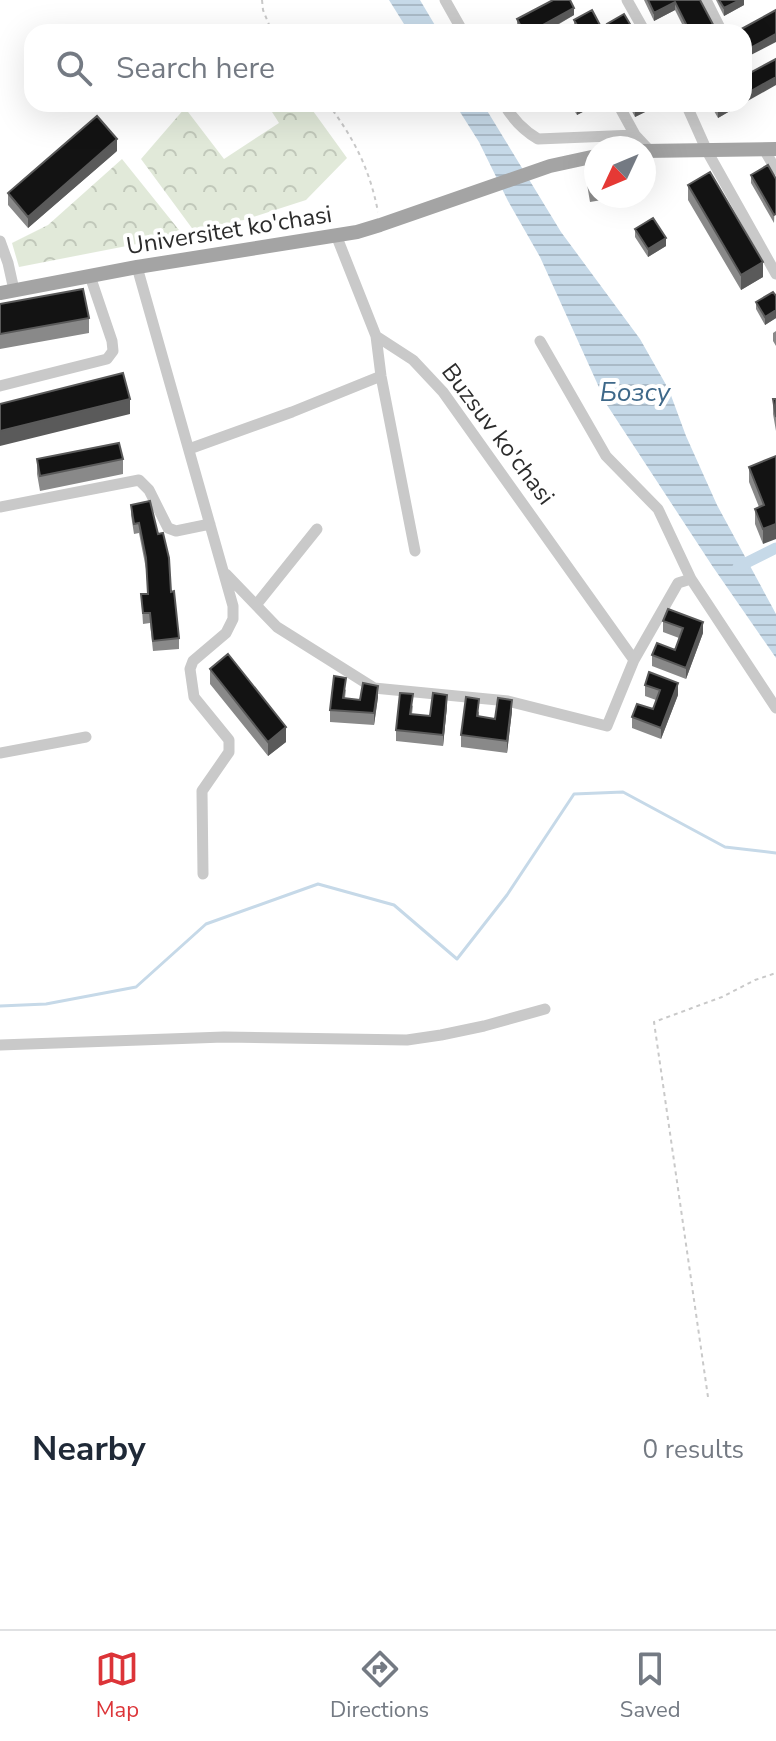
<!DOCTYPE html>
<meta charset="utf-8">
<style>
:root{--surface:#fff;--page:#f6f6f7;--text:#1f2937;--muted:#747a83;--line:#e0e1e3;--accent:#dc3438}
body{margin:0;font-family:"Nunito Sans",sans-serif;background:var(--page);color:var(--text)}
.compass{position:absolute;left:584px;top:136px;width:72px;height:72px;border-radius:50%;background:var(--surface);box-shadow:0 8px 32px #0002;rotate:226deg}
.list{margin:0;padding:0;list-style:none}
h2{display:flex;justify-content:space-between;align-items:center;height:104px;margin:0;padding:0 32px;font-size:34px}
h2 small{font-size:26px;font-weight:400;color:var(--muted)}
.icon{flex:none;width:44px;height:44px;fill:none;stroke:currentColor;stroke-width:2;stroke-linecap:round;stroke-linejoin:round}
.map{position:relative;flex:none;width:776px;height:1397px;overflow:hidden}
.search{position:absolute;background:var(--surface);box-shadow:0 8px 32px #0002;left:24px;right:24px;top:24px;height:88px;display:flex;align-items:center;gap:20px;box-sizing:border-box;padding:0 28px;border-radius:24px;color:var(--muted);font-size:30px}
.sheet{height:232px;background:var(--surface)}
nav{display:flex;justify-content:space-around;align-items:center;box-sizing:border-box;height:112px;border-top:2px solid var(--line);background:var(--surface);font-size:22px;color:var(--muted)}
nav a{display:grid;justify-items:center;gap:4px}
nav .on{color:var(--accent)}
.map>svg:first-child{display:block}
.forest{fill:url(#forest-crowns)}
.water{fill:url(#water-rules)}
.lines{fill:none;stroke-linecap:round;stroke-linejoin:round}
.stream{stroke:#c6d9e8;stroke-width:3}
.canal{stroke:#c6d9e8;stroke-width:11}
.path{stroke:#c9c9c9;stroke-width:2;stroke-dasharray:4 4;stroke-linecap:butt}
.minor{stroke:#c9c9c9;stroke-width:11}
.major{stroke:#a4a4a4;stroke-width:14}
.wall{fill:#898989}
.shaded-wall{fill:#5a5a5a}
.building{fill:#131313;stroke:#5a5a5a;stroke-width:2}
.labels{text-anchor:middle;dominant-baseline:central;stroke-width:8;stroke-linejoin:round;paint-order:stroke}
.street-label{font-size:24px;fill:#2c2c2c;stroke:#fff}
.water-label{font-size:26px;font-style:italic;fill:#3e6889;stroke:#fff}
</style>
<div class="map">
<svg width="776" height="1397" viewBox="0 0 776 1397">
<defs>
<pattern id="forest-crowns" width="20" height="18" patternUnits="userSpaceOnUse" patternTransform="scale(2)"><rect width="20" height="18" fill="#e1e9d9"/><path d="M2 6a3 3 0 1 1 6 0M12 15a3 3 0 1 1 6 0" fill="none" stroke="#c1c8ba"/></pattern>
<pattern id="water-rules" width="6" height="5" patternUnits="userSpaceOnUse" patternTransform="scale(2)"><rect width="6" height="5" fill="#c6d9e8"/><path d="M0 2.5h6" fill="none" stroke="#aabac7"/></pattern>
</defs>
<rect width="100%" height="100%" fill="#fff"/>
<!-- forest -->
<path class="forest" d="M267,104H308L347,158L306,200L197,235L141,159L185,108L224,159L279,123Z
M122,159L183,235L19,267L12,243L48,225Z"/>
<!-- water -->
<path class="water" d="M389,0H420L439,32H409Z
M455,104H483L561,232L640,339L669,390L686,436L717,505L776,614V658L713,567L607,405L540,257L508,201L479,142Z"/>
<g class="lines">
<!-- stream -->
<path class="stream" d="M0,1006L46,1004L136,987L206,924L318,884L394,905L457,959L507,895L574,794L623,792L725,847L776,853"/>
<!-- canal -->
<path class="canal" d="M738,567L776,548"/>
<!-- path -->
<path class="path" d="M262,0L263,10L272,32
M328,104C354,138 370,170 378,212
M708,1397L654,1022L722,997L755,980L776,973"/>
<!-- minor -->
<path class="minor" d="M445,0L463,32
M627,0L645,32
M706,0L722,32
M504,104C513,120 523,130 538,139L635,135
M618,104L635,135L650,151
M686,104L707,151L776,274
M765,151L776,170
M336,235L376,336L413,360L443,392L634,660
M0,241L8,263L14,290
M137,267L233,606V619L226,633L193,661L190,669L194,697L229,740V752L202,791L203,874
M376,336L381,376L415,551
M540,341L606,456L658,509L691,579L776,708
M0,386L107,359L113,351L112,341L90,276
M189,449L292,412L381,376
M0,507L139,480L149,490L168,528L176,531L210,524
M226,574L277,627L374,688L508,701L607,726L634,660L678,583L691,579
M256,605L317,529
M0,753L86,737
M0,1045L224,1037L407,1040L441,1035L484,1026L545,1009"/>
<!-- major -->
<path class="major" d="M644,151L776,149
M0,293L137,267L357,232L380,225L550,166L596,156"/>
</g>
<!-- wall -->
<path class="wall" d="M644,0H700L717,32H686L675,10L654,21Z
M716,0H744V5L724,16Z
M574,15L546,32H520L517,27V19Z
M574,20L600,32H577L574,28Z
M570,104H594V106L577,115Z
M628,104H653V108L635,117Z
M710,104H742L718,118Z
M117,151L28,228L8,205V193Z
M596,171V196H626L590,202L587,184V173Z
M751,175L776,179L774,223L751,183Z
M688,185L763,277L741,290L688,200Z
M635,229L666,246L648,257L635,237Z
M776,296V318L765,325L756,309V302Z
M0,304L89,318V333L0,349Z
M776,331V346L773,341V333Z
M773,399H776V431L773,414Z
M776,456L763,544L755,524V509L759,507L749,482V467Z
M37,459H123V474L40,491L37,474Z
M131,505L171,592L179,638V649L153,651L150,623L143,624L141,594H148L146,569L139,533L134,534L131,515Z
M663,621L703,633L686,679L652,666V655L675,650L679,638L663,632Z
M210,669L286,742L268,756L210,684Z
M645,685L678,695L661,739L632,728V717L653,709L656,700L645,696Z
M346,689L345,698L360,700L378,697L374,725L330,722V710Z
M413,705L412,714L430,716L447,706L443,746L396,741V730Z
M479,711V717L495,719L512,711L507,753L461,747V735Z"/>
<!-- shaded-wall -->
<path class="shaded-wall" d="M740,0H744V5L724,16V8Z
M675,2V10L654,21V13Z
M574,8V15L544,32L543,25Z
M600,25V32H587Z
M776,34V42L745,58V51Z
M776,77V85L744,103V95Z
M584,104H594V106L577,115V108Z
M646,104H653V108L635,117V110Z
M728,104H742L718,118V110Z
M117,139V151L28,228V217Z
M666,238V246L648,257V249Z
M763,262V277L741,290V275Z
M776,310V318L765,325V317Z
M130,399V414L0,446V431Z
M776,524V539L763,544V529Z
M703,622V633L686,679V668Z
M678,683V695L661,739V728Z
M378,686V697L374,725V713Z
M447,695V706L443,746V735Z
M512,700V711L507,753V741Z
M286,727V742L268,756V742Z"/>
<!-- building -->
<path class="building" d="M553,0H570L574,8L543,25L546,32H524L517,19Z
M648,0H700L717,32H690L675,2L654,13Z
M719,0H740L724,8Z
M592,10L600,25L587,32H581L574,20Z
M776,10V34L745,51L744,48V32H736Z
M624,14L633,29L627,32H611L607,24Z
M776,59V77L744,95V76Z
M632,104H646L635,110Z
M714,104H728L718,110Z
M97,116L117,139L28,217L8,193Z
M768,165L776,179V214L774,215L751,175Z
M596,171V189L590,190L587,173Z
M710,172L763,262L741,275L688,185Z
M653,218L666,238L648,249L635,229Z
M83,289L89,318L0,334V304Z
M773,292L776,296V310L765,317L756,302Z
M123,373L130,399L0,431V404Z
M773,399H776V417Z
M119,443L123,459L40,476L37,459Z
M776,456V524L763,529L755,509L764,505L749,467Z
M150,501L158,534L163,533L169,558L171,592L174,591L179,638L153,641L150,613H143L141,594H148L146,558L139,523L134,524L131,505Z
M668,609L703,622L686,668L652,655L657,643L675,650L683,628L663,621Z
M228,654L286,727L268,742L210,669Z
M649,672L678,683L661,728L632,717L637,704L653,709L660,690L645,685Z
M334,676L346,678L343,698L360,700L363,683L378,686L374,713L330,710Z
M400,693L413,694L410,714L430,716L433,693L447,695L443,735L396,730Z
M466,697L479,699L477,716L495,719L498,698L512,700L507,741L461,735Z"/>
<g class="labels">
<!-- street labels -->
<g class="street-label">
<text transform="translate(229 230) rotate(-9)">Universitet ko'chasi</text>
<text transform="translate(498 434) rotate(53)">Buzsuv ko'chasi</text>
</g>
<!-- water labels -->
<g class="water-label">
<text x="635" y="392">Бозсу</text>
</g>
</g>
</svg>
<svg class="compass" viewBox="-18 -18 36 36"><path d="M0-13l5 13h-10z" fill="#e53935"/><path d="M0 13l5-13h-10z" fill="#747a83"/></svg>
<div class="search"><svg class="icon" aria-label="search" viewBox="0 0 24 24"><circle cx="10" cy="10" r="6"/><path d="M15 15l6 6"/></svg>Search here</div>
</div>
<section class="sheet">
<h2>Nearby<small>0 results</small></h2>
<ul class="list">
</ul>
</section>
<nav>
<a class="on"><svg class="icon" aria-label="map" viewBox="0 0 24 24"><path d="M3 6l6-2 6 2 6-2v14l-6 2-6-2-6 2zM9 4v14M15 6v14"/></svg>Map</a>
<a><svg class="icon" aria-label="directions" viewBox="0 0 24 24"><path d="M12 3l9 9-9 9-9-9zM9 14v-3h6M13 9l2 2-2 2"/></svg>Directions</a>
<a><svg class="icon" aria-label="saved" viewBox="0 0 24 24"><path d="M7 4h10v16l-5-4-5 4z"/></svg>Saved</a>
</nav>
